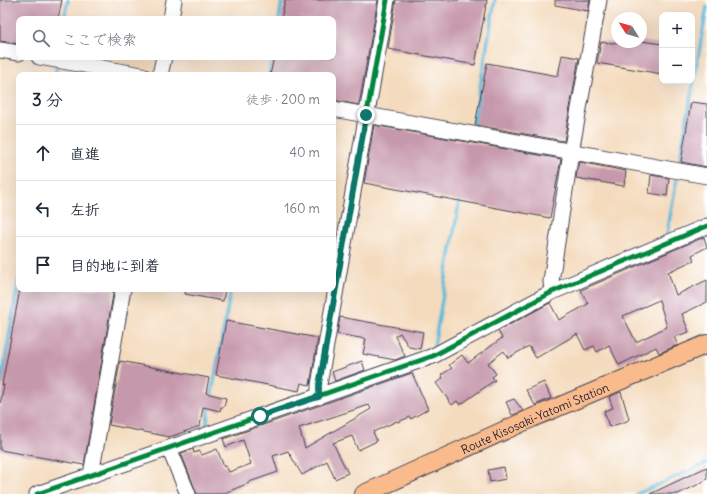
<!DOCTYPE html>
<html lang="ja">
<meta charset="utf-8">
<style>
:root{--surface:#fff;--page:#f2f2f3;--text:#1f2937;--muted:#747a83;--line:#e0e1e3}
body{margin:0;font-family:Delius,"Klee One",sans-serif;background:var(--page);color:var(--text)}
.controls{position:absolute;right:12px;top:12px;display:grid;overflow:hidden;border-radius:8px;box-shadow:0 4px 16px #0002}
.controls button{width:36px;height:36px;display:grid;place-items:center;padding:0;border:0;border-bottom:1px solid var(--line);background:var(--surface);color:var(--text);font:20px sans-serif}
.compass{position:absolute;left:611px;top:12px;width:36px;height:36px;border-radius:50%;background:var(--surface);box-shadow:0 4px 16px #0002;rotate:307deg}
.stop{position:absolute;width:12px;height:12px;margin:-9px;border:3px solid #0f766e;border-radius:50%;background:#fff}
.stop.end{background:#0f766e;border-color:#fff;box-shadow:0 1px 4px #0008}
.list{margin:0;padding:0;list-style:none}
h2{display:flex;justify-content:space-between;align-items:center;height:52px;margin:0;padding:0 16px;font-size:17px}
h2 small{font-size:13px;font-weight:400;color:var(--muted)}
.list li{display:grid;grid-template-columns:26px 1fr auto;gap:12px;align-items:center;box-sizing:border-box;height:56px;padding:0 16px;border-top:1px solid var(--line)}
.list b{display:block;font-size:15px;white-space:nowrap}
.list em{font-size:13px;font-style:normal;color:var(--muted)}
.icon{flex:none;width:22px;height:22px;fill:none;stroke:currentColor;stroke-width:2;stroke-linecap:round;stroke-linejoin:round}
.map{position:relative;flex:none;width:707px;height:494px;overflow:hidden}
.search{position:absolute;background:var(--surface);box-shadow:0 4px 16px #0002;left:16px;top:16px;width:320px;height:44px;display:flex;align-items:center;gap:10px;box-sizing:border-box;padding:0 14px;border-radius:8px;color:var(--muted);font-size:15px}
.panel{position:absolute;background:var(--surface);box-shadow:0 4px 16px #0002;left:16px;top:72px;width:320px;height:220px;border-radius:8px}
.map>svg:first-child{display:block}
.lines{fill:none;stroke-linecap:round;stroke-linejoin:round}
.stream{stroke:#5db9db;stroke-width:3.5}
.building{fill:#c698ab;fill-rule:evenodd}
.minor-casing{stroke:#423e4f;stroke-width:17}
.major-casing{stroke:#423e4f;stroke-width:20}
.minor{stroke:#fff;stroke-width:15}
.major{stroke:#fabb8c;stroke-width:18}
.cycleway-casing{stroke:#fff;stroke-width:8}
.cycleway{stroke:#00873e;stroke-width:5}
.route{stroke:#0f766e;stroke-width:5}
.labels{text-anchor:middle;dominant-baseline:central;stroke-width:3;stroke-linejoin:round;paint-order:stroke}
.street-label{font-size:12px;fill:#22223b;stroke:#fff}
</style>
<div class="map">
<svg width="707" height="494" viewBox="0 0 707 494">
<rect width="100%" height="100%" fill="#fff"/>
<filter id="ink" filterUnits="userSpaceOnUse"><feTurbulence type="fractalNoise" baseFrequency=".025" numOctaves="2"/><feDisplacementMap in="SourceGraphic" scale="8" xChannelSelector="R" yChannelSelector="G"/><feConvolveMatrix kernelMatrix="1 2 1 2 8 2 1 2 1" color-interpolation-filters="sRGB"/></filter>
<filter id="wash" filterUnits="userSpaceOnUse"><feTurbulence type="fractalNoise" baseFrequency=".012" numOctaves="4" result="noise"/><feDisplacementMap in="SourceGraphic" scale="16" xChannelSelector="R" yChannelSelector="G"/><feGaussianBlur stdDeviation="0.9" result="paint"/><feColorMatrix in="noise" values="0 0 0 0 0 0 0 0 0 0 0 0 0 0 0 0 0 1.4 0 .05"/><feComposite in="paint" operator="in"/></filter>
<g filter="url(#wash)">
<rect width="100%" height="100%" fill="#f4dbbe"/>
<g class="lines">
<!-- stream -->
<path class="stream" d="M64,19L68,0
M279,19L282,0
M55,75L57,65
M269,75L272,57
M473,127L495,0
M679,164L707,7
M667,234L677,178
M434,346L460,198
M0,387L19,279
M211,398L231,289
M206,427L210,404
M637,494L707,463"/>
</g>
<g id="blocks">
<!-- building -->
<path class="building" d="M0,0H62L58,19H19V44L0,41Z
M285,0H378L359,105L333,100V75H270L274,57H333V19H281Z
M396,0H487L475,65L388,49Z
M555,0H590L588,11L555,5Z
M641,41L662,44V74L597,63L601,42L610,43Z
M562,55L579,58L564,141L475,125L487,63L558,76Z
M691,102L707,104V167L681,162Z
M374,125L561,159L550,218L364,183Z
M579,162L626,171L624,186L576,178Z
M651,175L669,178L667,196L649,193Z
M704,237L707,247L692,255L694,260L668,272L676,295L707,280V302L682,314L689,332L674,337L678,345L659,353L656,347L619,365L609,345L597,352L594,346L585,350L577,334L536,358L529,346L508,358L504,351L488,363L496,374L492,377L495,380L460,405L457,401L452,405L436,383L443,378L441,375L452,368L449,365L462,355L468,363L502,338L498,331L550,303L559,320L588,304L581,290ZM659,300L667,327L636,342L623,316Z
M20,289H114L84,465L0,450V404L4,385H2Z
M186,289H225L223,301L185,294Z
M340,317L423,332L420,349L409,347L400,333L395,336L405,356L395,360L363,354L366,339L337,334Z
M226,321L318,338L310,385L301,383L299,391L216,375Z
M120,361L209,378L206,393L226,398L224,407H221L220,411L203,407L200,426L170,437L109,425Z
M362,361L365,370L335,381L332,372Z
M412,373L428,409L411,419L410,417L398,422L397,421L373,432L377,441L358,450L352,436L333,443L348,473L335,479L327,461L302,475L288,451L273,456L278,472L249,482V483L222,494H197L181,453L193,449L194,453L200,451L202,455L217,449L224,467L226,466L229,472L251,464L243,440L226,447L223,439ZM369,405L371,409L305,448L299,428Z
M544,382L551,398L535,405L526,390Z
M621,392L629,419L627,421L609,427L604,411L613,408L609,397Z
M514,399L523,411L512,415L506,402Z
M504,467L506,479L490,482L488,470Z
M707,467V479L699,484L678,494H650Z"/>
</g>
</g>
<g filter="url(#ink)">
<use href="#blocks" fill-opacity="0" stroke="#423e4f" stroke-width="1"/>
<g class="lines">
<!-- minor casing -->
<g class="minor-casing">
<path id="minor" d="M171,19L174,0
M0,50L19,53
M39,57L142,75
M160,75L164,57
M333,109L707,176
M552,292L551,281L571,152L599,0
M319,397V385L387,0
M169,448L188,494
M91,475L123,289
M37,494L433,356L552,292L707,226"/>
</g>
<!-- major casing -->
<g class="major-casing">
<g id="major">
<path id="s1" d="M364,494L532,418L707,344"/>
</g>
</g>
<!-- minor -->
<use href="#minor" class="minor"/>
<!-- major -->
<use href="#major" class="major"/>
<!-- cycleway casing -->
<g class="cycleway-casing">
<path id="cycleway" d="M319,397V385L387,0
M37,494L433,356L552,292L707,226"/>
</g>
<!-- cycleway -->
<use href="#cycleway" class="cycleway"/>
</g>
</g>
<g class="lines" filter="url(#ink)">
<!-- route -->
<path class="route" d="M260,416L319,397V385L366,115"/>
</g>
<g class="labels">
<!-- street labels -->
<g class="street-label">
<text stroke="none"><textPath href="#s1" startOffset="187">Route Kisosaki-Yatomi Station</textPath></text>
</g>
</g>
</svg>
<div class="controls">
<button>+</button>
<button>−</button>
</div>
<svg class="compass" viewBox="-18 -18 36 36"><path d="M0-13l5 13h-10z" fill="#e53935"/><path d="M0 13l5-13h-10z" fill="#747a83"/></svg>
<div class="stop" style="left:260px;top:416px"></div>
<div class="stop end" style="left:366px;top:115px"></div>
<div class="search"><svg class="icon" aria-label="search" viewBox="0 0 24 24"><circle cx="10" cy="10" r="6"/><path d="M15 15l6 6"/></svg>ここで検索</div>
<section class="panel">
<h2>3 分<small>徒歩 · 200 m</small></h2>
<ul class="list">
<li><svg class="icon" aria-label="ahead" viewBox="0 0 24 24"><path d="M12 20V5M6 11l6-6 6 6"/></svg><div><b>直進</b></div><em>40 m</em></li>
<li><svg class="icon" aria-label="left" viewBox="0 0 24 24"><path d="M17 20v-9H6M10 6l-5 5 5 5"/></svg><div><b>左折</b></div><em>160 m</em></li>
<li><svg class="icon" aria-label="arrive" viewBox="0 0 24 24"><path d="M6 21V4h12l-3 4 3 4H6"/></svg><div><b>目的地に到着</b></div></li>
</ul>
</section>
</div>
